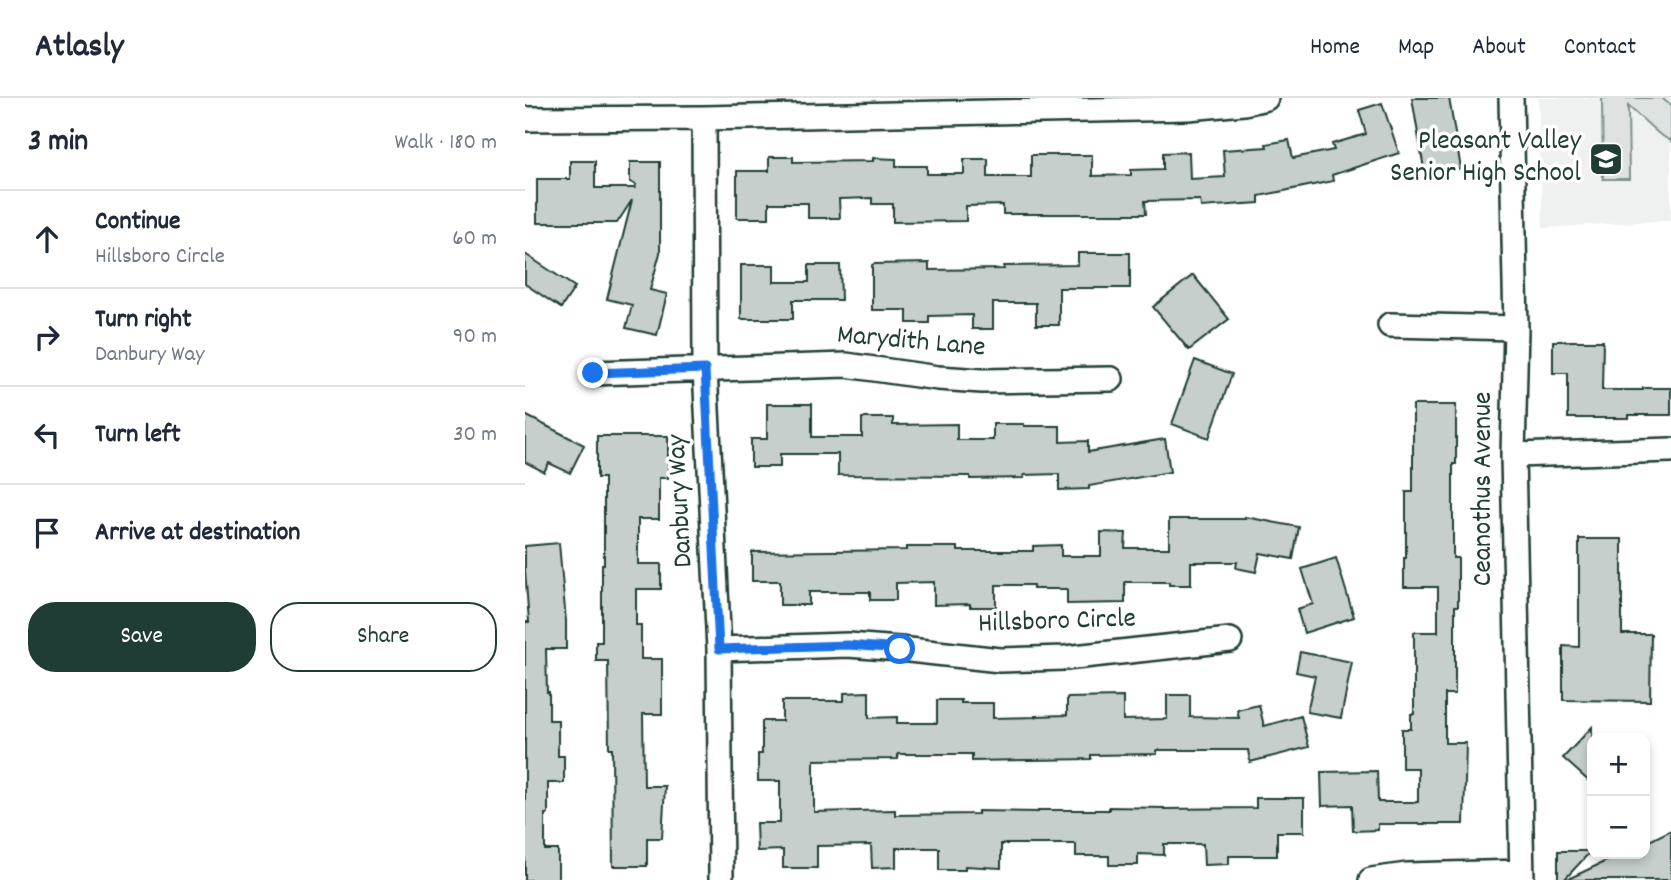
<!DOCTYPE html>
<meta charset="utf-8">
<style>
:root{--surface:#fff;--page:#f6f6f7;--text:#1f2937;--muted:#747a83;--line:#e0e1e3;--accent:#1f3d34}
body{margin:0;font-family:Dekko,sans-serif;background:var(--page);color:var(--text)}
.controls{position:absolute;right:21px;bottom:21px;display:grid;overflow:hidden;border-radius:14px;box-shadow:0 4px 10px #0003}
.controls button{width:63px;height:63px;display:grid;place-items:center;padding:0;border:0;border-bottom:2px solid var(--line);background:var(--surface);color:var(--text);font:35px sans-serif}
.stop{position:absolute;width:21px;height:21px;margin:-16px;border:5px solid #1a73e8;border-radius:50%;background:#fff}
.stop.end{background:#1a73e8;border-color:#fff;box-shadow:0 2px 7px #0008}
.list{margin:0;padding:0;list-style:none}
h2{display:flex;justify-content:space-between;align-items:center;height:91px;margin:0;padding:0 28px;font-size:30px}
h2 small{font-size:23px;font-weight:400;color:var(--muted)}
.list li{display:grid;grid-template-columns:46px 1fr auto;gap:21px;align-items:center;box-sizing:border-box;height:98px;padding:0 28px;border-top:2px solid var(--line)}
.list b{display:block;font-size:26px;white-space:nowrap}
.list p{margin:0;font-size:23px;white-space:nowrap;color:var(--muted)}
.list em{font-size:23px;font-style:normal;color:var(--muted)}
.actions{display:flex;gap:14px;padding:21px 28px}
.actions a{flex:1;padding:16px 0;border:2px solid var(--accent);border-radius:28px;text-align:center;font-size:24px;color:var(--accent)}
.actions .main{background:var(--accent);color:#fff}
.icon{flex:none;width:38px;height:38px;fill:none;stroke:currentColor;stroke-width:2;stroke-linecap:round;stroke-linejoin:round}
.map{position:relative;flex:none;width:1146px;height:782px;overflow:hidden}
header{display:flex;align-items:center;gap:42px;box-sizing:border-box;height:98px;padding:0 35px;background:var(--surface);border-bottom:2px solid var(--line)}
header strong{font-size:33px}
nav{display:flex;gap:38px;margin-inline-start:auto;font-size:24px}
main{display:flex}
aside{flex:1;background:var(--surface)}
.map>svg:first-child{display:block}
.built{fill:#eef1f0}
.green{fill:#dee3e2;stroke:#7e908b;stroke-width:2}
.building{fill:#c7cfcc;stroke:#1f3d34;stroke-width:2}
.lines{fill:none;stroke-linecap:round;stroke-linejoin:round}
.street-casing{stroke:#1f3d34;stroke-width:28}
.street{stroke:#fff;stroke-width:23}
.route{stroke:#1a73e8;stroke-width:9}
.labels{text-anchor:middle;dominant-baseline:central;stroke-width:7;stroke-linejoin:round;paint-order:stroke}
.poi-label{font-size:28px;fill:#1f3d34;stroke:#fff;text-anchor:end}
.street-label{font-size:28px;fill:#1f3d34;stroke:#fff}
</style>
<header>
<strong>Atlasly</strong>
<nav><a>Home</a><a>Map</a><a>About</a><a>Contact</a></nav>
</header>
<main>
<aside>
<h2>3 min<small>Walk · 180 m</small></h2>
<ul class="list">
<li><svg class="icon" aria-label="ahead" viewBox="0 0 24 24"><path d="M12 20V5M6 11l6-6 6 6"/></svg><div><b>Continue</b><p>Hillsboro Circle</p></div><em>60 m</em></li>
<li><svg class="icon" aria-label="right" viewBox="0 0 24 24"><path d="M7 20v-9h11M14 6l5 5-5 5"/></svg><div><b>Turn right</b><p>Danbury Way</p></div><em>90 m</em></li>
<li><svg class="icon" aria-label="left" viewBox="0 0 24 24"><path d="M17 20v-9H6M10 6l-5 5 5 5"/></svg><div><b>Turn left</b></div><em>30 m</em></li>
<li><svg class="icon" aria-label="arrive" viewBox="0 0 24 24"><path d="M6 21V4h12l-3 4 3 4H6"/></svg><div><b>Arrive at destination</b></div></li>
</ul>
<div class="actions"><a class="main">Save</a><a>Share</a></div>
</aside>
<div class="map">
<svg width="1146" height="782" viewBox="0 0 1146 782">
<rect width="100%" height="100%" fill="#fff"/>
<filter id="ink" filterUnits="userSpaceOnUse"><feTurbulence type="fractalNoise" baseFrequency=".0143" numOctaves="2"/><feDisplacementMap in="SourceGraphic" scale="14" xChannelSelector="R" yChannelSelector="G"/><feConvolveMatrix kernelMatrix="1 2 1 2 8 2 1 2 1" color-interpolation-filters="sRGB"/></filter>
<g filter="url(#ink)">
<!-- built -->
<path class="built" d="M1013,0H1146V122L1018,130Z"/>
<!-- green -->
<path class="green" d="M1077,0H1137L1146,8V43L1134,36L1103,8L1104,81H1078Z"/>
<!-- building -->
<path class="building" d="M887,0H924L936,71L900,77Z
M857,5L874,55L807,77L808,83L734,98V105L676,109L675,102L620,103L621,116H478V107L441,108V123L368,124V106H347V100L314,101L315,120H283V105H244V120H212V73H244V59H268V64L348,63V60L371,61V68H402V76H439V61H463V79H506V57H567V78L606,77V72L638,71V55L664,54L665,81L700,79L698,52L742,49L741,46L764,42L768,60L809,52L807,46L841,36L834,12Z
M45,63H70V90H110L111,87L105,84V64H135V155L125,192L142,196L132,237L101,230L107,207L82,201L107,102L92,125H12V81H45Z
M553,155H605V190H534V227H511V205H468V231H447V217L404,218V225H382V212H347V167L349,166L404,165V172L479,171V168L553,167Z
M0,156L50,189L36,210L0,186Z
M216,167H249V184H284V167H315L316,202H268V221H216Z
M668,177L704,221L664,252L628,209Z
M1028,243H1078L1077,292H1118V290H1146V317H1104V320H1043V275H1028Z
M670,262L707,276L684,340L647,326Z
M242,306H287V339H337V320H368V327L432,326V342H468V326H499V328H535V344L563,343V354L640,341L645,374L564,388V391L534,392V376L499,377V380L445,381V378L313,377V356H255V369H226V341H242Z
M888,307H931V366H928V460H933V508H930V596H920V645H941L939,726H853V732L828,733L827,707L797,708L796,674L852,673L853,704H893V670H877V631H886V616H889V534H913V489H879V460H881V394H888Z
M0,317L59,347L45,375L24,365L19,374L0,364Z
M72,338H143V380H134V421H113V466H136V491H111V527H116V561H137V616H118L119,688H140L137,740H122V768H88L87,650H84L83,563H71V544H77V466H79V380H72Z
M720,419L774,429L768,461L735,455L731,474L711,470L712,464H666V487H644V484H600V505L542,506V491H508V487H471V509H445V506L409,507V484L371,485V502H345V494H284V507H255V483H227V454L381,452V449H433V453H508V448L536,447V458H576V434L601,435L600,450H644V421H720Z
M1054,441H1097V536H1126L1125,603L1038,602V548L1054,549Z
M34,445L41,523V551H21L22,594H24V622H33V658H39V685H23V716H20V752H33V782H0V524H4L0,472V448Z
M811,460L829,519L779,535L772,511L788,506L777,471Z
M775,554L827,564L816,620L782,614L790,578L771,574Z
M344,594V620L372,619V625H412V602H436V605H468V620L510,619V618L542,617V600L598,599V622L642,621V597H665V619L714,620L712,612L734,607L739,628L776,618L784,649L725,664L723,652H632V656L566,657V661L503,662L447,663V656H373V661L289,662V714L370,712V717L453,716V713L513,714V712H584V709L639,710V711L731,710V700H779V734H752V758H704V766L679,767L678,746H639V757L613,756V767H584V758H551V746H476V770L440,768V772H414V750H371V769L347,770L346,747L292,748V770H258V752L232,753L231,725H255V683H233V656H237V623H257V603H319V595Z
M1067,629V686L1038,660Z
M1146,732V782H1041L1096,756H1120V745Z
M1033,753H1066L1039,782H1033Z"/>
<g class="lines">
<!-- street casing -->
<g class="street-casing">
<path id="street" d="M986,0L991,230L988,357L997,782
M179,20L180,271L194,551L196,782
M0,21L179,20L663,10L719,5L741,0
M865,227L991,230
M68,275L321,267L413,280L457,283L586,281
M988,357L1146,352
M194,551L323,547L375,551L475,562L540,560L705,542
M846,782L882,777L996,774"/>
</g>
<!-- street -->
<use href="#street" class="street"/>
</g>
</g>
<g class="lines" filter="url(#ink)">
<!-- route -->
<path class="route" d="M68,275L180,271L194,551L323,547L375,551"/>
</g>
<!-- icons -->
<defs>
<g id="school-square" transform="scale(1.75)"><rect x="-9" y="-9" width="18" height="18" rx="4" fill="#1f3d34" stroke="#fff"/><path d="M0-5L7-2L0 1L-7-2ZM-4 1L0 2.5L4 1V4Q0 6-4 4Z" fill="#fff"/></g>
</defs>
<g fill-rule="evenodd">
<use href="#school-square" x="1081" y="61"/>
</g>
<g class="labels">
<!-- poi labels -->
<g class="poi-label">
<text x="1056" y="45">Pleasant Valley<tspan x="1056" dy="32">Senior High School</tspan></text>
</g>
<!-- street labels -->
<g class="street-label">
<text transform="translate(386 245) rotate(5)">Marydith Lane</text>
<text transform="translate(960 391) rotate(-90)">Ceanothus Avenue</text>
<text transform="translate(157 403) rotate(-93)">Danbury Way</text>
<text transform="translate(532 525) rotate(-2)">Hillsboro Circle</text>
</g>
</g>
</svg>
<div class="controls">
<button>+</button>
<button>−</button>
</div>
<div class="stop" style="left:375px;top:551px"></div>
<div class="stop end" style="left:68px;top:275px"></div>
</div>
</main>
